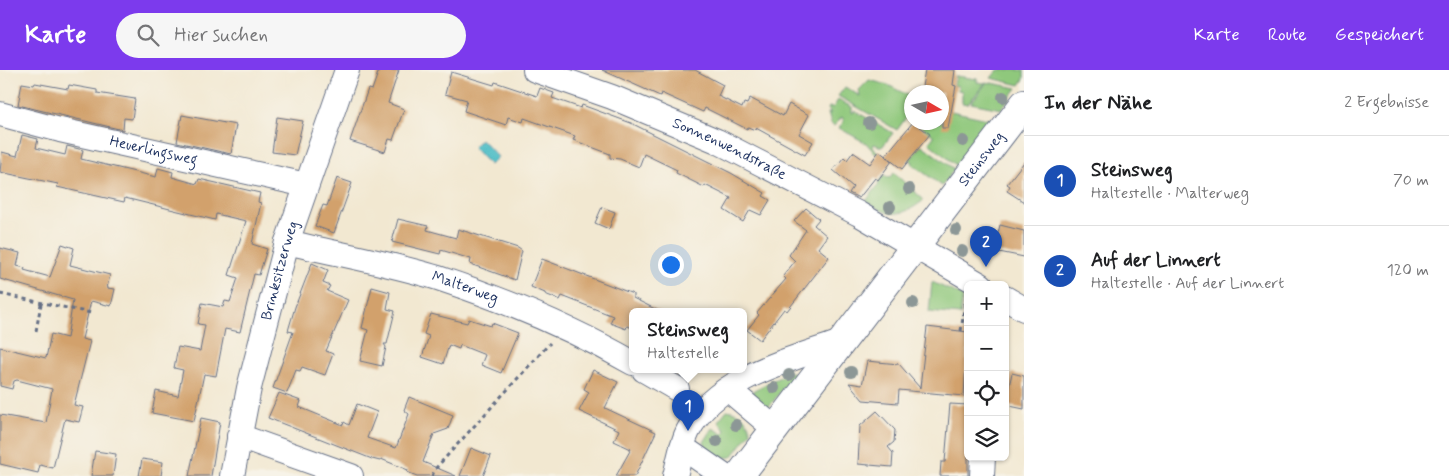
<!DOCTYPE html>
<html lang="de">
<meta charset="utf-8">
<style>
:root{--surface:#fff;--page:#f6f6f6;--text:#202124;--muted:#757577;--line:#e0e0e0;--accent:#7c3aed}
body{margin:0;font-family:Mynerve,sans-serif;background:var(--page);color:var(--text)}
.controls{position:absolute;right:15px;bottom:15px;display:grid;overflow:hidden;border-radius:8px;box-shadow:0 1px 4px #0004}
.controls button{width:45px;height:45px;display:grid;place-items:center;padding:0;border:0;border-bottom:1px solid var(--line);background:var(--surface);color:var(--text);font:25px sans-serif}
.compass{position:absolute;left:904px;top:15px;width:45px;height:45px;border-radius:50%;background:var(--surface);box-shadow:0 1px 4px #0004;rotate:99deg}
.you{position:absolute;left:670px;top:194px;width:18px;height:18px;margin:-12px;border:4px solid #fff;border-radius:50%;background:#1a73e8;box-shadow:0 0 0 8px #1a73e833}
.badge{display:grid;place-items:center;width:32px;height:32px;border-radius:50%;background:var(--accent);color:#fff;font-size:16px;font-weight:700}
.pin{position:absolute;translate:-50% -41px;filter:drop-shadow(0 1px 2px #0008)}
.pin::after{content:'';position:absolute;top:26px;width:18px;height:15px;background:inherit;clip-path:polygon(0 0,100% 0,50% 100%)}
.popup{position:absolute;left:629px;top:238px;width:118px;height:65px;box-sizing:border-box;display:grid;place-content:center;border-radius:8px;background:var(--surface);filter:drop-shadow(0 1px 4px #0005);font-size:16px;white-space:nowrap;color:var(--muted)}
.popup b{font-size:19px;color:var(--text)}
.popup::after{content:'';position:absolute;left:50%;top:100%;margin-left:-10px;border:10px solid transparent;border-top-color:var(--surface)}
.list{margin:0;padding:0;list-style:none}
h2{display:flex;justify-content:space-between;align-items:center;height:65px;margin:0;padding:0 20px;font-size:21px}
h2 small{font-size:16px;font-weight:400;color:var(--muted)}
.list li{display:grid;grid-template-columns:32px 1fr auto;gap:15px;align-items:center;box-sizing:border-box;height:90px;padding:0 20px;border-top:1px solid var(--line)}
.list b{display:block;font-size:19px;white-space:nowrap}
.list p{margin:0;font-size:16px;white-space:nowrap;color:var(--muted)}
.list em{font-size:16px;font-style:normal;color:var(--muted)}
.icon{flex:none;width:28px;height:28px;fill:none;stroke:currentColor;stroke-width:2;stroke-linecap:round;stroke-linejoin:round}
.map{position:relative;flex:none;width:1024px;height:406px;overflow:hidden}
header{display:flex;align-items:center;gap:30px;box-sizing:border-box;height:70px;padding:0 25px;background:var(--accent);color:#fff}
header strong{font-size:24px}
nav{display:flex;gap:28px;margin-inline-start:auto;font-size:18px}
.search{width:350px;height:45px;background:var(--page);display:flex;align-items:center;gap:12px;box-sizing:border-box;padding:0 18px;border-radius:28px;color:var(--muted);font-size:19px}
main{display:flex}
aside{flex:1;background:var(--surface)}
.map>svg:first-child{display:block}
.green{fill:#8fc87c;stroke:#557c6d}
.water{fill:#50bec6;stroke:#367692}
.building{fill:#d2a16c}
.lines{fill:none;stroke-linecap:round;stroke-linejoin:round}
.minor-casing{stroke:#667086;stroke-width:26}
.major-casing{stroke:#667086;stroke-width:30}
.path{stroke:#667086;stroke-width:3;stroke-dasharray:4 4;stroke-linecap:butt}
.minor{stroke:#fff;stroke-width:24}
.major{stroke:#fff;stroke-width:28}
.tree{fill:#8c9796}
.labels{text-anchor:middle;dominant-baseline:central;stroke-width:4;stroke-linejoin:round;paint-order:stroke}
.street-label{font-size:15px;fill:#1b2f5e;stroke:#f7f3e8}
</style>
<header>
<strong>Karte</strong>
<div class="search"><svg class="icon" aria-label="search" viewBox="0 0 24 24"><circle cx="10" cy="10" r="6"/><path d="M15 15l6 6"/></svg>Hier suchen</div>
<nav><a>Karte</a><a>Route</a><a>Gespeichert</a></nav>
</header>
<main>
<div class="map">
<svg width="1024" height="406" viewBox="0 0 1024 406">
<rect width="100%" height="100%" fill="#f7f3e8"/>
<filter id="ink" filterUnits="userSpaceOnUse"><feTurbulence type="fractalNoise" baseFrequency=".02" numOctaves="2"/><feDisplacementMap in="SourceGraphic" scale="10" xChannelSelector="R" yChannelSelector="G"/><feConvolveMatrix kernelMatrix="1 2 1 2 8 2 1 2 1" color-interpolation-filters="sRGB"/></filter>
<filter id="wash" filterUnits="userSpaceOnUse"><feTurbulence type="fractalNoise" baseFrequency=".0096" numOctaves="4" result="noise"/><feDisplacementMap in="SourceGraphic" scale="20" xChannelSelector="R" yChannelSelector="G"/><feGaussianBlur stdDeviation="1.12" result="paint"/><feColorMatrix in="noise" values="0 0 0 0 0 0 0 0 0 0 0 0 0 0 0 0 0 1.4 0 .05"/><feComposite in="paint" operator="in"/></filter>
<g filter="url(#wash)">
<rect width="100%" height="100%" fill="#f2e8d1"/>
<!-- green -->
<path class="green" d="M998,0H1024V9L1020,15L991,8Z
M956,6L977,9V12L983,13L986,12L968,34L962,33V21L958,20V16L954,15Z
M869,10L888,15L911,27V48L908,45L897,60L838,26L845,17L860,26L859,20Z
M987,12L1017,18L1001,39L971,33Z
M838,30L852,37V43L855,41L893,63L882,77L874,74L873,77L878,82L876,84L866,73L839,58L844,51L842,47L834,56L831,54L828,43H831L828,39L829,37L833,38Z
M942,39L992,50L957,96L929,73L934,66L917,53L942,52Z
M922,75L954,99L942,116L912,94L913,92L910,90Z
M894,103L924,130C900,149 887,146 866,131L879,114L878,112L884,106L889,108Z
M932,212L963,226L960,245L929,242Z
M790,302L795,303L765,342L752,325L754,320Z
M727,340C740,342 748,349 751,362L732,387C719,389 708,384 704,372L713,358L723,364L726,361L718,351Z"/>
<!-- water -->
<path class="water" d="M481,69L498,87L490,95L473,77Z"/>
<g id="blocks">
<!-- building -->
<path class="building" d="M379,0H399L388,33L404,39L393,70L389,69L385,82L350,71L368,19L372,20Z
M602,0H695L723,15L718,26L742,38L744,33L747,34L750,28L783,46L789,34L809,45L799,64L813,72L805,85L756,58L755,60L748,57L747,59L705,38L703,42L661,23L660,26Z
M925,0H955L953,15L956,16L948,58H942V22H921Z
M451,2L494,15L495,12L537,26L540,18L554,23L552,28L581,38L582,35L631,53L731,103L765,123L763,126L770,130L761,145L750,140L743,152L724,140L731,128L705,115L704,117L676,103L677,100L644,84L639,97L620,89L610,88V84L573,70L575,66L524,48L523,52L508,47L506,55L464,41L467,30L445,24Z
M22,13L34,15L35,13L68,19L69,15L97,20V23L135,29L132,49L124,48L123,60L18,35Z
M182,45L236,55L231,84L177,72Z
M277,47L303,51L295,85L272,82Z
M913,52L930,64L902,99L885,86Z
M22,65L38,69L36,78L65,85L67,76L83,80L81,89L156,107L158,98L173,102L172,107L197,114L199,109L260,123L258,132L261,133L252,174L267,179L259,205L254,204L240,262L225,259L216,306L204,304L194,351L152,343L156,321L178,326L183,300L174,298L178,277L200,281L205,255L198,254L202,233L223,237L225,231L230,232L238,208L229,205L246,151L216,144L215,150L125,128L124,132L57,117L58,114L0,102L2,82L17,86Z
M879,81L892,91L878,110L875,108L859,128L849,123L853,117L833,100L844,87L847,90L853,82L870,94Z
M1024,92V132L1007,121L1010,116L1007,114Z
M337,108L352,113L334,163L315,156L323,135L327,136Z
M602,137L615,142L609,159L595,153Z
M806,138L819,149L814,155L827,166L818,178L829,187L787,241L784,239L760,270L747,260L759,245L757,243L786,209L783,206L795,191L789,185L806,160L794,151Z
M398,149L428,156L427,160L456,168L458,159L518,178L522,181L515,210L470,194L471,189L441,180L440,184L392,172Z
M1000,155L1024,161V187L994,181Z
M62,174L74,178L70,195L110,205L107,218L115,219L111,236L91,231L82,269L90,271L74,335L83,337L79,352L65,349L53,398L40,395L38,403L0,394V345L46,353L52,319L17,310L14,311L12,319L0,316V277L46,288L51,264L67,268L73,230L0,209V178L20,183L17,196L25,198L24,200L50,207Z
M542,189L633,224V228L661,242H633V258L627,256L626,259L610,253L613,246L562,226L560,230L545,224V223L531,217Z
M312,193L328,200L323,213L330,216L327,221L348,230L326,281L333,284L325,305L302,297L300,301L296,300L287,323L273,318L293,262L288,261L295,237Z
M372,217L390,222L387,239L395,241L387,274H384L386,277L382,296L360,291L368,260L362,258Z
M431,244L467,253L469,249L491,256L492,253L518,263L501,303L481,295L485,285L460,275L459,279L449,275L443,294L422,287L429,266L424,264Z
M927,257L968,262L964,326L899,320L898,333L863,330L849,313L862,315L867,291L899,294L920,318Z
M593,300L618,312L605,338L656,362L635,406H616L631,379L614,371L619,360L579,341L589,322L584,319Z
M1012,303L1024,306V339L1005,335Z
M279,323L301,331L299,337L343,355L344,352L349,355L357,334L377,342L367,368L396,378L409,344L404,340L409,327L453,345L448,359L434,364L423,392L456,406H417L407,402L408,400L381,389L380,391L372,389L268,348Z
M950,334L968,335V406H940L941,392H945Z
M877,341L895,360L894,372L888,377L893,383L892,397L858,394L860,356Z
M201,348L220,352L211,406H189Z
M471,378L491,386L483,406H460Z
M95,381L116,384L113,406H91Z
M142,389L163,392L161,406H139Z"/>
</g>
</g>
<g filter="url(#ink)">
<use href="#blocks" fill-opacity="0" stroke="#667086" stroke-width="1"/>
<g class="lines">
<!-- minor casing -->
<g class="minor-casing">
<g id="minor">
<path id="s1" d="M535,0L612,27L717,71L859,144L981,215"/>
<path id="s2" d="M0,44L60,60L306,115"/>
<path id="s3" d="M287,172C337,184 389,193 438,208C505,230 572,258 633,293"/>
<path d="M1005,228L1024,239"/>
<path d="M644,300L677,319"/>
<path d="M728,319L774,358"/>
<path d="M239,366L351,406"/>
<path d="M682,377L724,406"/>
<path id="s4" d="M232,406L249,318L287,172L347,0"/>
<path d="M675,406C679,391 681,375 688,361C715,308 789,290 841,272"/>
<path d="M982,406L983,387"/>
</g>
</g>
<!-- major casing -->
<g class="major-casing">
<g id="major">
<path id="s5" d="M739,406L1024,34"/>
</g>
</g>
<!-- path -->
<path class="path" d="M0,224L91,243
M36,261L41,234
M961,261L966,228
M432,406L435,399L550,273"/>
<!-- minor -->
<use href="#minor" class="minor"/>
<!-- major -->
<use href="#major" class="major"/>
</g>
<!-- trees -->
<g class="tree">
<circle cx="1003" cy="27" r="6"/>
<circle cx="869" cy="53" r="6"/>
<circle cx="963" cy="71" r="6"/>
<circle cx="909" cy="119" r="6"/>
<circle cx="890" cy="137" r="6"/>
<circle cx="956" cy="160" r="6"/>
<circle cx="962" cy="181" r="6"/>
<circle cx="913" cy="233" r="6"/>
<circle cx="851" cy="302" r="6"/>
<circle cx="789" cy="305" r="6"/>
<circle cx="774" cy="318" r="6"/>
<circle cx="736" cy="355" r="6"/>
<circle cx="717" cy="371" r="6"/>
</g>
</g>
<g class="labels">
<!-- street labels -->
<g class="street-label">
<text stroke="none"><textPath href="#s1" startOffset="210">Sonnenwendstraße</textPath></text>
<text stroke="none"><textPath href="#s2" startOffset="158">Heuerlingsweg</textPath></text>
<text stroke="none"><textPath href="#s5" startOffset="399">Steinsweg</textPath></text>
<text stroke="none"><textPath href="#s4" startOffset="211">Brinksitzerweg</textPath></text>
<text stroke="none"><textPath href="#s3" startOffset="184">Malterweg</textPath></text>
</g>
</g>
</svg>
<div class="controls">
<button>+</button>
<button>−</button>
<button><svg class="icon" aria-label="locate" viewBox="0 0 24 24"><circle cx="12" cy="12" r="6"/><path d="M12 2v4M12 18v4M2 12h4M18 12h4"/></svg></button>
<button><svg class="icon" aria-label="layers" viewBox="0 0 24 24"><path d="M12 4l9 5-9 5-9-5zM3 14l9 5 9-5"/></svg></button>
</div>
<svg class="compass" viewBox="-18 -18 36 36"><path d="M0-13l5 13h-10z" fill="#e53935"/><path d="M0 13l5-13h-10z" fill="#757577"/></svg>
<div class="you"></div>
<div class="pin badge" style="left:688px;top:361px;background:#1a4fb4">1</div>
<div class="popup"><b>Steinsweg</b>Haltestelle</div>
<div class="pin badge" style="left:986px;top:197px;background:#1a4fb4">2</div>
</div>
<aside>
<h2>In der Nähe<small>2 Ergebnisse</small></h2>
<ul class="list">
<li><span class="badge" style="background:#1a4fb4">1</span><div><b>Steinsweg</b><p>Haltestelle · Malterweg</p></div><em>70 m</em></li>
<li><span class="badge" style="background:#1a4fb4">2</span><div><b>Auf der Linnert</b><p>Haltestelle · Auf der Linnert</p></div><em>120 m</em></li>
</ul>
</aside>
</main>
